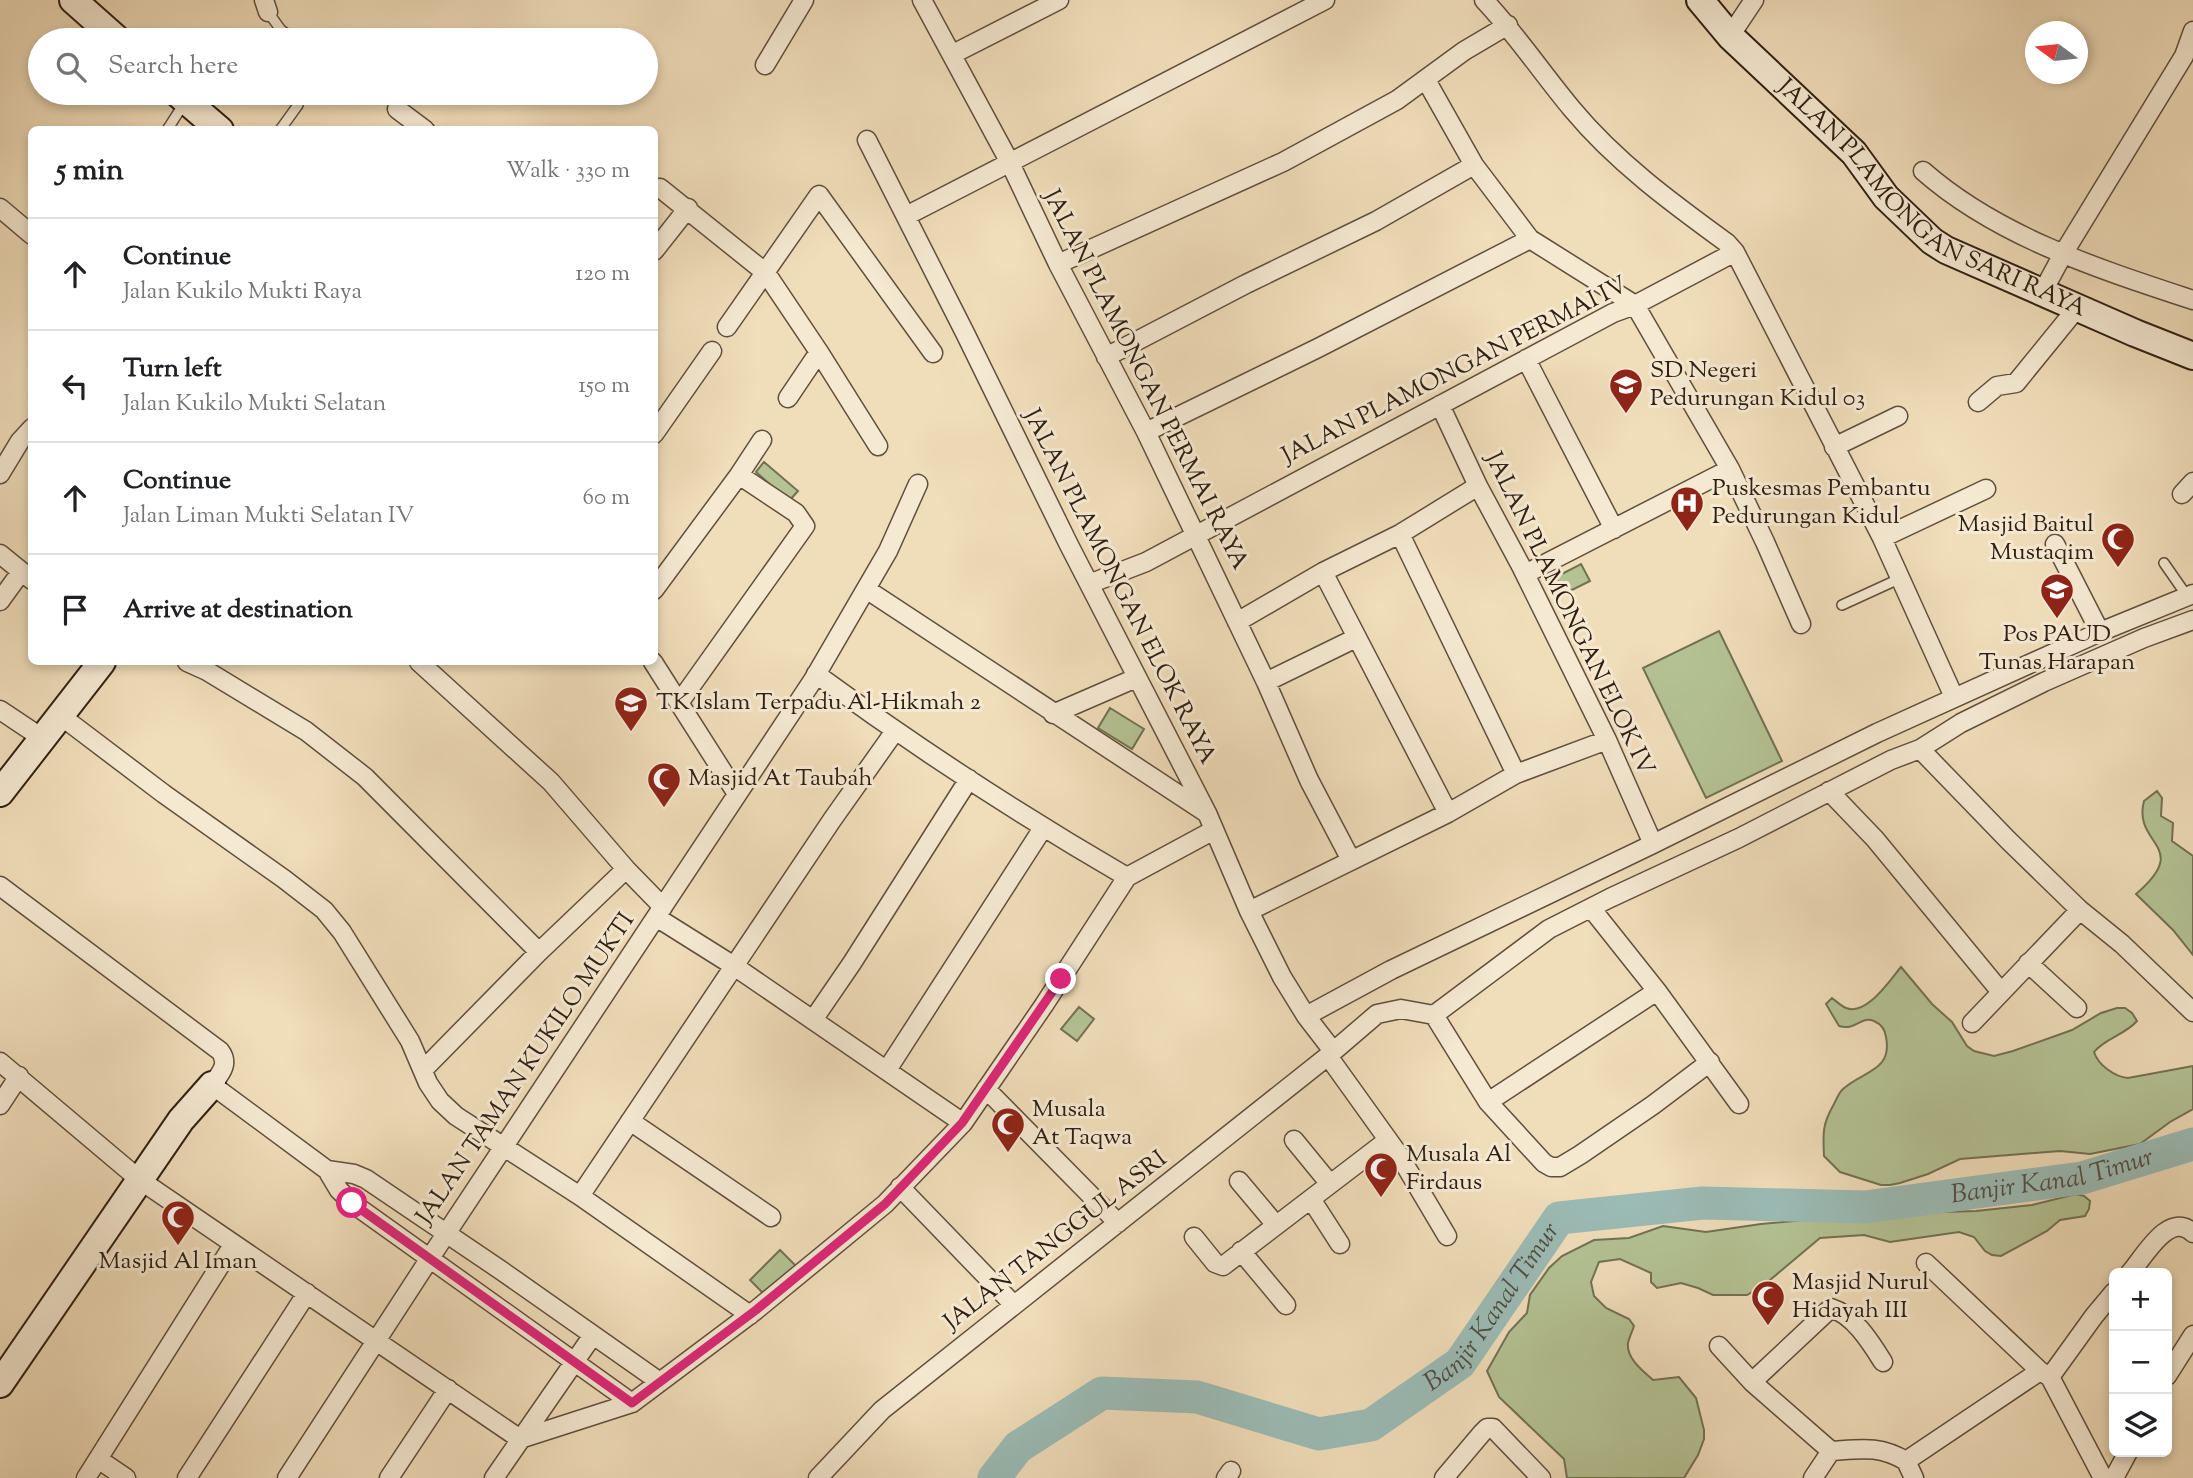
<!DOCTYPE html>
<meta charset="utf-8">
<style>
:root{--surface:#fff;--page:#f2f2f2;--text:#202124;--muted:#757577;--line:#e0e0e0}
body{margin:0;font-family:"Sorts Mill Goudy",serif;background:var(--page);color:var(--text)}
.controls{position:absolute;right:21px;bottom:21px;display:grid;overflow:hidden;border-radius:10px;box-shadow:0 4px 10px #0003}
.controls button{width:63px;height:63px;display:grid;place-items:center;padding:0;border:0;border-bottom:2px solid var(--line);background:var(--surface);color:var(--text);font:35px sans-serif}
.compass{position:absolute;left:2025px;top:21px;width:63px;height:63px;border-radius:50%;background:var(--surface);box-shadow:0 4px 10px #0003;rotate:285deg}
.stop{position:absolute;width:21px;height:21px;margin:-16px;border:5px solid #db2777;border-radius:50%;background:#fff}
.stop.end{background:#db2777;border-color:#fff;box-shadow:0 2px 7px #0008}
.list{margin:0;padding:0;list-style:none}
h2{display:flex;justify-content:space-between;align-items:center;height:91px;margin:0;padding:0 28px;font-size:30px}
h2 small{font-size:23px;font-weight:400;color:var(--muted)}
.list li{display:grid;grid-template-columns:46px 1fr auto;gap:21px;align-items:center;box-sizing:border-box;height:112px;padding:0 28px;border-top:2px solid var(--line)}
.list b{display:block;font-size:26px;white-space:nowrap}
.list p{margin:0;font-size:23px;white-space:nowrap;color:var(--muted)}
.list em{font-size:23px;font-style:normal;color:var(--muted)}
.icon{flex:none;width:38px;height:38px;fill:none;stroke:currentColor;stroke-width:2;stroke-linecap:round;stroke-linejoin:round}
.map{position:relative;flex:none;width:2193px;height:1478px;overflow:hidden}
.search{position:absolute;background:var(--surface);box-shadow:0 4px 10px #0003;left:28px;top:28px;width:630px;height:77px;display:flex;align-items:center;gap:18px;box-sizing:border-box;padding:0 24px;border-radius:38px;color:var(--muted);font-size:26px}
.panel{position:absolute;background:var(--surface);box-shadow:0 4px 10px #0003;left:28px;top:126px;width:630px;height:539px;border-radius:10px}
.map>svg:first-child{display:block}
.green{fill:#b4c294;stroke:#727154;stroke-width:2}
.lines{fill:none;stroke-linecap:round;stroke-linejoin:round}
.river{stroke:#9bbbb5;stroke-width:33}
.lane-casing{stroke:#604f3d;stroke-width:12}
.street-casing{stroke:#604f3d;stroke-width:21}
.secondary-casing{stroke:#302013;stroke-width:30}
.lane{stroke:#f5e9d2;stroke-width:9}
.street{stroke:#f5e9d2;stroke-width:18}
.secondary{stroke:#f5e9d2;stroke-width:26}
.route{stroke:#db2777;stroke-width:9}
.labels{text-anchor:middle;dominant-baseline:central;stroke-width:6;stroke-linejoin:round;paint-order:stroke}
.street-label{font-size:24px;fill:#302013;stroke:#f5e9d2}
.poi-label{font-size:24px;fill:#302013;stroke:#f5e9d2;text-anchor:start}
.water-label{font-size:26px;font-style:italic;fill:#504e44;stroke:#f5e9d2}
</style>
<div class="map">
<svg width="2193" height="1478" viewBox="0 0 2193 1478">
<rect width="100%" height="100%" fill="#f0ddba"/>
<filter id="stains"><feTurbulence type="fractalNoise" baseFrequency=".00286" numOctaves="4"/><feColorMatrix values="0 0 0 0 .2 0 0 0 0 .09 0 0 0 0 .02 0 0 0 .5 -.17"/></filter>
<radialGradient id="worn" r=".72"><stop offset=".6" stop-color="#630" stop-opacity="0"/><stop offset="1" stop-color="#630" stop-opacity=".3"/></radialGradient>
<!-- green -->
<path class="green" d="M764,462L798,491L789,501L756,472Z
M1581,564L1590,581L1564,594L1556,577Z
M1719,631L1782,761L1706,798L1643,668Z
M1110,708L1144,729L1132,749L1098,728Z
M2157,791L2162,798L2161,816L2173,823L2172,841L2193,856V955L2173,930L2136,894C2193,845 2132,846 2144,801Z
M1901,967L1932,1004L1952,1022L1967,1046L1974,1051L1994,1056L2013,1051L2072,1030L2101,1013L2117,1008H2125L2132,1013L2137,1021C2125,1035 2105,1038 2094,1052C2098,1065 2115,1077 2128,1078L2193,1066V1109L2170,1122L2140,1144L2090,1154L2060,1151L1960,1159L1928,1174L1900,1183L1890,1185H1881L1840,1172L1824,1156C1823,1133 1822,1125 1834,1104C1836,1100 1839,1093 1842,1090C1861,1071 1893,1072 1886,1037C1885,1029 1881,1024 1874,1021C1861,1015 1857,1031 1839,1026L1826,1004L1832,998C1836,1001 1841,1006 1846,1008C1867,1016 1890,980 1901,967Z
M1079,1007L1094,1019L1077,1041L1061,1029Z
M2076,1194L2084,1196L2090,1201L2089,1209L2085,1216L2060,1220L2047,1231L2001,1256L1992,1255L1985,1251L1974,1237L1959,1232L1890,1242L1864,1235L1820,1238L1764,1285L1747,1295H1713L1698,1288L1681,1283L1657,1288L1651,1282V1273L1620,1259L1599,1262L1591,1282L1594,1296L1606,1308L1629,1319L1634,1326C1632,1332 1629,1338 1628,1343C1626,1358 1643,1371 1653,1380L1679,1377L1696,1398L1704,1430V1439L1698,1455L1684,1478H1567L1564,1459L1499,1397L1487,1371L1509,1332L1527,1313L1530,1295L1549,1268L1562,1256L1594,1240L1629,1238L1663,1226L1706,1232L1761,1224L1870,1214L1976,1211L2032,1205Z
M780,1250L797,1267L767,1297L750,1280Z"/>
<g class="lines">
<!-- river -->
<path class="river" id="s1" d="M994,1478L1018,1447L1102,1393L1197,1397L1319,1434L1371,1425L1460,1363L1559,1218L1703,1203L1865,1207L2082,1178L2193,1144"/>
<!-- lane casing -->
<g class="lane-casing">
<path id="lane" d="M268,12L281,30L295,40
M167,130L185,102
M280,130L298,105L294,93
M2164,563L2187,596
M1842,605L1901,578"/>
</g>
<!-- street casing -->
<g class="street-casing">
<path id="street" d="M264,0L268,12
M922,0L1009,161L1058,264L1146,432L1266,682L1309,780L1351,860
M1484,0C1516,34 1542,73 1572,109C1616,162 1672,203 1727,243L1735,252L1882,538L1954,697
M1730,36L1754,0
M953,54L1059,0
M765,65L804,0
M1426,80L1474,165L1530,239L1635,305L1730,469L1765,542L1801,624
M397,109L425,130
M867,140L965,333L1069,545L1207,813L1249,911L1282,977L1306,1016L1333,1051
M1923,171C1998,237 2099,269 2193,300
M660,188L766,273L819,352L878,446
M0,208L32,235
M906,216L1325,0
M654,251L688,208
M1058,264L1283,162L1397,100L1464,51L1508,25
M2042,293L2063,254L2184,56L2193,31
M727,327L819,195L933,353
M1106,357L1246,284L1376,221L1474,165
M1526,359L1614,529
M788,398L819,352
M1978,402L1997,386L2016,383L2077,308
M1440,405L1478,486L1521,566L1607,740L1653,844
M1146,432L1318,348L1530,239
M654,434L712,351
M1834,447L1898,416
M0,474L20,441L32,428
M2182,494L2193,482
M1400,534L1516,774
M1882,538L1986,489
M2055,544L2100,632
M0,554L32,580
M1323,572L1448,813
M1525,574L1730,469
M1089,584L1146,562L1613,313L1635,305L1735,252
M866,589L1205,812
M654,590L739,475L762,440
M0,601L21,572
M1237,622L1323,572L1400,534L1478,486
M187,662L207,671L306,731L365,777L539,952
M419,662L551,782L626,869L663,907
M653,662L737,794
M816,674C916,747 1020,815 1127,877
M1266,682L1356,638
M679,703L805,526L796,513L739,475
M0,710L42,738
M1053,714L1136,678
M61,716L164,794L284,879L324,910L342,932L410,1041L428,1083L440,1101L456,1116L580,1196L750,1315
M1920,749L2008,840L2080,910L2122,944L2193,1012
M1829,791L1875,839L2001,992
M0,886L220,1051C230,1064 220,1074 212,1085L327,1170L339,1190L352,1203L632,1403
M1591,908L1657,991L1739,1104
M1249,911L1448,813L1516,774L1607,740
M656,917L734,966L963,1123
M2028,963L2077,1008
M1434,1015L1488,1102L1544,1163L1551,1167H1560L1580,1155L1653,1105L1710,1062
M1306,1016L1391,970L1653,844L1877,733L2100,632L2193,594
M813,1020L852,963L969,779
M1972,1023L2080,910
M1328,1056L1399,1155L1447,1236
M0,1062L140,1180L520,1439L632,1403L756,1310L885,1204L963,1123L1044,1005L1127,877L1214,830
M423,1070L539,952L626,869
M887,1070L1043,828
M986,1089L1118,1223
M1488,1102L1657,991
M0,1105L19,1076
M630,1121L771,1217
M1294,1140L1330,1184
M327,1170L354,1174L366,1179L502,1271L660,1382
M1239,1181L1276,1225
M900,1187L1014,1305
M580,1196L832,820L895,731
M1311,1199L1340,1244
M1194,1237L1215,1263L1223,1266L1388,1140
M1241,1251L1286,1305
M1926,1263L2040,1371L2050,1377L2103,1478
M2130,1273C2144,1257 2169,1210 2193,1233
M1719,1346L1752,1382L1831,1451
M2167,1376L2193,1335
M2050,1377L2094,1316L2114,1292
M1752,1382L1831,1308C1854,1315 1871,1343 1883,1362
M1831,1451C1861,1449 1879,1445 1906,1461
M98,1459L126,1478
M1906,1461L2040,1371
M1906,1461L1914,1478
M86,1478L233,1245
M187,1478L307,1293
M287,1478L430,1258L813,680L888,551L918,484
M389,1478L448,1389
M494,1478L593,1335
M818,1478L882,1410L1328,1056L1377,1014L1401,1009L1434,1015L1549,929L1610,898L1739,838L1891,760L1920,749L1961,723L2044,682L2144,638L2193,620
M1226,1478L1231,1471
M1444,1478L1482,1433L1487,1428H1493L1541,1478
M1813,1478L1831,1451
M2114,1478L2128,1452"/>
</g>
<!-- secondary casing -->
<g class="secondary-casing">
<g id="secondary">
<path d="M73,0L118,40"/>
<path id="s2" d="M1700,0L1730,36L1854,153L1886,197L1932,241L1946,250L2135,333L2193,356"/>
<path d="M177,93L220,130"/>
<path d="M0,793L102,662"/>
<path d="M0,1384L181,1120L212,1085"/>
</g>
</g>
<!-- lane -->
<use href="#lane" class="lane"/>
<!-- street -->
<use href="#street" class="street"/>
<!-- secondary -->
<use href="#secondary" class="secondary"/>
</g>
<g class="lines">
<!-- route -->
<path class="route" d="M352,1203L632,1403L756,1310L885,1204L962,1123L1061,979"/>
</g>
<!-- icons -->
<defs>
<g id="school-pin" transform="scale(1.75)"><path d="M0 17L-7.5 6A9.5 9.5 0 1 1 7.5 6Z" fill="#8f2418" stroke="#f5e9d2"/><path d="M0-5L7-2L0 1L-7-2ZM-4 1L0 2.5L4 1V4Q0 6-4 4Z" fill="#fff"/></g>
<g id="hospital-pin" transform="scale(1.75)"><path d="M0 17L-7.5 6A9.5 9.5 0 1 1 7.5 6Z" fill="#8f2418" stroke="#f5e9d2"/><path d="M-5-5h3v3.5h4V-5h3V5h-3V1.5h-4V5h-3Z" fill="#fff"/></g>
<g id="mosque-pin" transform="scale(1.75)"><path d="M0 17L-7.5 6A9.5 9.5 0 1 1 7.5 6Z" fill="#8f2418" stroke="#f5e9d2"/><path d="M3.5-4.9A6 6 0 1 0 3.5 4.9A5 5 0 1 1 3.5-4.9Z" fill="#fff"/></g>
</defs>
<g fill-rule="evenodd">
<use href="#school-pin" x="1626" y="385"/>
<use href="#hospital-pin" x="1687" y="503"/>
<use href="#mosque-pin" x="2118" y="539"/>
<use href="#school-pin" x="2057" y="590"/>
<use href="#school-pin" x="631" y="703"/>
<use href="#mosque-pin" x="664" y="779"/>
<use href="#mosque-pin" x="1008" y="1124"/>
<use href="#mosque-pin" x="1381" y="1169"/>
<use href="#mosque-pin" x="178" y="1217"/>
<use href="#mosque-pin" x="1768" y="1297"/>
</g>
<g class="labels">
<!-- street labels -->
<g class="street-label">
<text stroke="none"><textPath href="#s2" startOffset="310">JALAN PLAMONGAN SARI RAYA</textPath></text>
<text transform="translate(1455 371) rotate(-27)">JALAN PLAMONGAN PERMAI IV</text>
<text transform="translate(1145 380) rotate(63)">JALAN PLAMONGAN PERMAI RAYA</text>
<text transform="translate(1119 587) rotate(63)">JALAN PLAMONGAN ELOK RAYA</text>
<text transform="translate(1569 614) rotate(64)">JALAN PLAMONGAN ELOK IV</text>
<text transform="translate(526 1069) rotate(-56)">JALAN TAMAN KUKILO MUKTI</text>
<text transform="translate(1056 1241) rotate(-38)">JALAN TANGGUL ASRI</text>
</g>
<!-- poi labels -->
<g class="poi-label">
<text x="1650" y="371">SD Negeri<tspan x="1650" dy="28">Pedurungan Kidul 03</tspan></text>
<text x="1712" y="489">Puskesmas Pembantu<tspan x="1712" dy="28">Pedurungan Kidul</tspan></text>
<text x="2094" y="525" text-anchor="end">Masjid Baitul<tspan x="2094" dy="28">Mustaqim</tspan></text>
<text x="2057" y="635" text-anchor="middle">Pos PAUD<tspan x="2057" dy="28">Tunas Harapan</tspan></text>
<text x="656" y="703">TK Islam Terpadu Al-Hikmah 2</text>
<text x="688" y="779">Masjid At Taubah</text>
<text x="1032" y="1110">Musala<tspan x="1032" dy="28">At Taqwa</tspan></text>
<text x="1406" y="1155">Musala Al<tspan x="1406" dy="28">Firdaus</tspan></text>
<text x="178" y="1262" text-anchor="middle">Masjid Al Iman</text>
<text x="1792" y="1283">Masjid Nurul<tspan x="1792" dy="28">Hidayah III</tspan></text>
</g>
<!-- water labels -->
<g class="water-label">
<text stroke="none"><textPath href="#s1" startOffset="1195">Banjir Kanal Timur</textPath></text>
<text stroke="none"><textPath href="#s1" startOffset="586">Banjir Kanal Timur</textPath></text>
</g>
</g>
<rect width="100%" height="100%" filter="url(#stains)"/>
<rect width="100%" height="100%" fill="url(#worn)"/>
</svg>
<div class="controls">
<button>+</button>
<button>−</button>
<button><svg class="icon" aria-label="layers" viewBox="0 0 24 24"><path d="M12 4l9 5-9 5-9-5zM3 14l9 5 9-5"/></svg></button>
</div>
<svg class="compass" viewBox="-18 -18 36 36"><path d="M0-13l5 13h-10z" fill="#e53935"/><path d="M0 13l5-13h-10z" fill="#757577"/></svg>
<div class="stop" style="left:352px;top:1203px"></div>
<div class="stop end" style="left:1061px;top:979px"></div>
<div class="search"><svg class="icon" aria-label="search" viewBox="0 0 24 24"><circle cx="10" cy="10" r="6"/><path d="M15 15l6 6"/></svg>Search here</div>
<section class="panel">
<h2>5 min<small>Walk · 330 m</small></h2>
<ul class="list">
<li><svg class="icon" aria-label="ahead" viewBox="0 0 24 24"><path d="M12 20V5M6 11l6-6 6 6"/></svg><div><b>Continue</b><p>Jalan Kukilo Mukti Raya</p></div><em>120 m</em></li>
<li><svg class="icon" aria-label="left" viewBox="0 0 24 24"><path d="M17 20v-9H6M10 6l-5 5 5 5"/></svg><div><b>Turn left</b><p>Jalan Kukilo Mukti Selatan</p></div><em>150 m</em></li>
<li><svg class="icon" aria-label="ahead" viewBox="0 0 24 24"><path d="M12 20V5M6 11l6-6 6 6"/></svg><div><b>Continue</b><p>Jalan Liman Mukti Selatan IV</p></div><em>60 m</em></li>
<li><svg class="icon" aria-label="arrive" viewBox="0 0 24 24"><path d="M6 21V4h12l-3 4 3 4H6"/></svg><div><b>Arrive at destination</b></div></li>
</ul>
</section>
</div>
